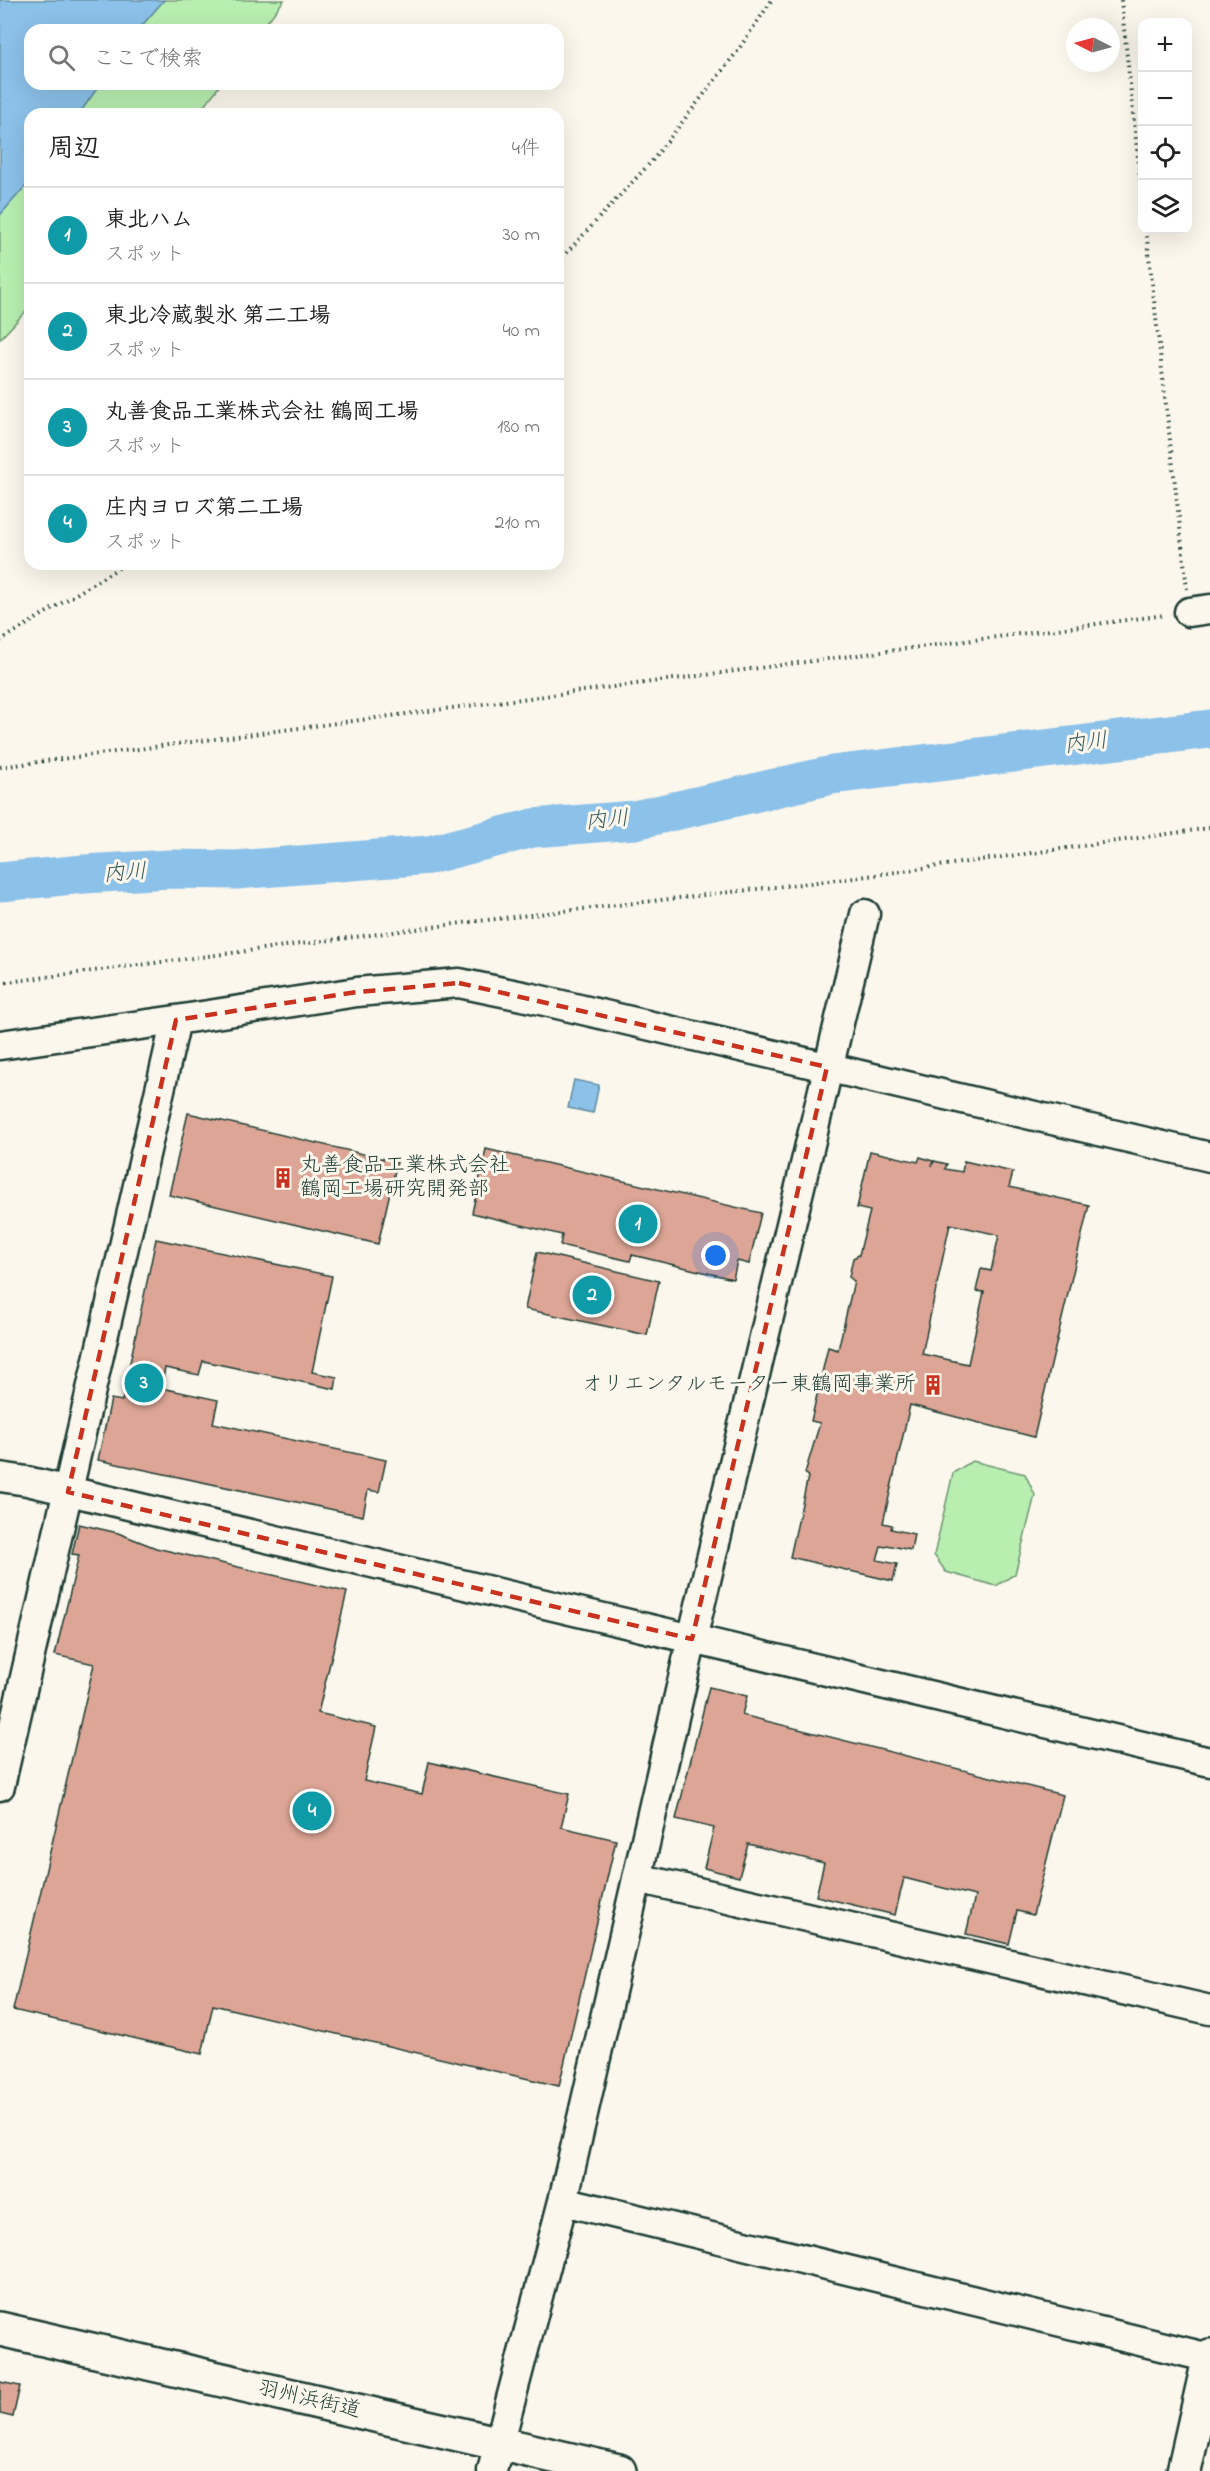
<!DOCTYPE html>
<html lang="ja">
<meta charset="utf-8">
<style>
:root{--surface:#fff;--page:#f2f2f2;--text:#222;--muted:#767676;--line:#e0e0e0;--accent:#0f766e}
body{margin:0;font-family:"Indie Flower","Klee One",sans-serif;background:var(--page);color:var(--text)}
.controls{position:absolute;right:18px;top:18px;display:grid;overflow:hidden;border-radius:12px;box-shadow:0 6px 24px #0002}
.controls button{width:54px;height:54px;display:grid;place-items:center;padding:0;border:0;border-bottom:2px solid var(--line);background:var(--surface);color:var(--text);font:30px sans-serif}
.compass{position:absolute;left:1066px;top:18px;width:54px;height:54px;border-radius:50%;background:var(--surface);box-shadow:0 6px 24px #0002;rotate:276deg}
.you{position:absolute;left:716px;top:1256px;width:21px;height:21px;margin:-15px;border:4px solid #fff;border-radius:50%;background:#1a73e8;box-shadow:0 0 0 9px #1a73e833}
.badge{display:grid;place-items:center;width:39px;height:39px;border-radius:50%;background:var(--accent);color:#fff;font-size:20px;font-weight:700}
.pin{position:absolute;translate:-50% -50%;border:3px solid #fff;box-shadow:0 2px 6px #0006}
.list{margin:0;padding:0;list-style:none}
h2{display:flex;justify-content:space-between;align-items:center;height:78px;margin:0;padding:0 24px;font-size:26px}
h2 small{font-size:20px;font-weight:400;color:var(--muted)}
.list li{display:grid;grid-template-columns:39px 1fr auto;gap:18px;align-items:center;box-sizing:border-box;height:96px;padding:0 24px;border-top:2px solid var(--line)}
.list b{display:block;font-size:22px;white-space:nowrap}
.list p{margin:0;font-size:20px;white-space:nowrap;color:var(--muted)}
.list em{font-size:20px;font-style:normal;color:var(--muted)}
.icon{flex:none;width:33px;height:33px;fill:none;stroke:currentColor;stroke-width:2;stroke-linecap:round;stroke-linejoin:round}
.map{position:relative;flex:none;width:1210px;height:2471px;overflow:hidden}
.search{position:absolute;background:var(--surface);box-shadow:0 6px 24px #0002;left:24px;top:24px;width:540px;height:66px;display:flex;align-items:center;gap:15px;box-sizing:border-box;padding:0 21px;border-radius:18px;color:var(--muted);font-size:22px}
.panel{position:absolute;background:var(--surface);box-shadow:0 6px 24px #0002;left:24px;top:108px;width:540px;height:462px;border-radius:18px}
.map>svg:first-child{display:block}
.green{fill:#b8eeb0;stroke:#6c9672;stroke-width:1.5}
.water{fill:#8cc1e9;stroke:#608ca1;stroke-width:1.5}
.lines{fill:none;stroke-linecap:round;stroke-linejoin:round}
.river{stroke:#8cc1e9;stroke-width:39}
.building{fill:#dca595;stroke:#1f3d34;stroke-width:1.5;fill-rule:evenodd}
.minor-casing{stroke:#1f3d34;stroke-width:33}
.major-casing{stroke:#1f3d34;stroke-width:38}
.highway-casing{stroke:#1f3d34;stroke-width:38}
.path{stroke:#1f3d34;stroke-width:4;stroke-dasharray:1.5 4.5;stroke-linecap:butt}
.minor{stroke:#fbf7ec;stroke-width:28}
.major{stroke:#fbf7ec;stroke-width:33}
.highway{stroke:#fbf7ec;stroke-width:33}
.marked{fill:none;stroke:#c8321e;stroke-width:4.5;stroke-dasharray:12 8;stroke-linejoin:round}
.labels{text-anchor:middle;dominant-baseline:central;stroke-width:6;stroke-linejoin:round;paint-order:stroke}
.poi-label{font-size:21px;fill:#1f3d34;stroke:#fbf7ec;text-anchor:start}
.street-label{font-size:21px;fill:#1f3d34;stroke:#fbf7ec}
.water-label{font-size:22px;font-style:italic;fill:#3a5e61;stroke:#fbf7ec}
</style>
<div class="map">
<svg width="1210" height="2471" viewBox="0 0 1210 2471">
<rect width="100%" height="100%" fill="#fbf7ec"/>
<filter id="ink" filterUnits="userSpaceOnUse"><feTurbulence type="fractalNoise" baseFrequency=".0167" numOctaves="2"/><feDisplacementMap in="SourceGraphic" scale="12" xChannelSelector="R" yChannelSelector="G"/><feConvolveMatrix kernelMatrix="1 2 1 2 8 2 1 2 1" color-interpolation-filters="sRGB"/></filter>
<g filter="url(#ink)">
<!-- green -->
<path class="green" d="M164,0H284L261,30H138Z
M100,84H221L198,114H79Z
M30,181V307L0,339V215Z
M972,1461L1025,1474L1035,1495L1015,1574L996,1586L946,1572L934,1555L953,1473Z"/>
<!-- water -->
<path class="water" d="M0,0H164L138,30H30V84H100L79,114H30V181L0,215Z
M574,1080L599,1085L593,1113L568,1108Z"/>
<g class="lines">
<!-- river -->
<path class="river" d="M0,882L84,874L170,869L236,870L429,855L533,828L635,820L832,775L1210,729"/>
</g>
<!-- building -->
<path class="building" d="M188,1113L397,1162L378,1244L169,1195Z
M486,1149L761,1213L749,1264L737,1261L733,1279L632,1255L630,1261L560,1245L562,1235L472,1213Z
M870,1151L918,1162L920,1157L933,1161L932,1166L934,1161L947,1164L945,1169L962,1172L964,1161L1013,1172L1009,1187L1089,1205L1034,1437L910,1405L883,1523L892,1525L891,1529L914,1534L911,1550L887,1545L886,1547L881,1546L877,1560L897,1564L893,1581L790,1557L808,1477L805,1473L820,1423L811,1421L828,1347L838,1350L854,1281L849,1277L853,1258L859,1255L870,1211L857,1208ZM950,1224L999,1235L991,1271L981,1269L976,1291L984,1292L968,1364L922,1354Z
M156,1239L332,1276L312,1372L337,1377L335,1389L203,1361L199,1375L165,1368L161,1388L218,1400L213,1423L386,1460L379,1492L368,1490L363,1516L98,1460L111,1399L122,1401Z
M537,1252L659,1281L647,1335L525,1309Z
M79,1524L118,1533L156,1548L347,1592L318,1713L376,1727L364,1781L422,1794L429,1762L569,1794L561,1827L616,1840L559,2086L213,2005L202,2054L13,2010L94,1664L55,1655L79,1555L72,1554Z
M709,1687L747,1696L742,1715L1063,1795L1033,1915L1017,1911L1009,1944L966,1934L975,1896L904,1878L895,1915L816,1896L824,1863L748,1844L739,1877L704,1868L714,1828L676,1819Z
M0,2382L20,2386L13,2417L0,2414Z"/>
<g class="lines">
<!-- minor casing -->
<g class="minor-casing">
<path id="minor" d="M1189,612L1210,609
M0,1045L176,1020L357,992L459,983L532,998L1210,1157
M0,1477L27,1481L1210,1762
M0,1786L176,1020
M637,1878L1210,2010
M563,2201L1210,2358
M492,2471L563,2201L692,1639L865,914"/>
</g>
<!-- major casing -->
<g class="major-casing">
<path id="major" d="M0,2329L619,2471"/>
</g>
<!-- highway casing -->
<g class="highway-casing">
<path id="highway" d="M1184,2471L1210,2356"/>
</g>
<!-- path -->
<path class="path" d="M1121,0L1142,196
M1146,230L1187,589
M558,262L652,161L736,53L772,0
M0,641L125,564
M0,767L1165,615
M0,983L478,921L853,878L1210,828"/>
<!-- minor -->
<use href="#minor" class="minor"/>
<!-- major -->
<use href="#major" class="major"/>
<!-- highway -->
<use href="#highway" class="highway"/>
</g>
</g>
<!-- marked area -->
<path class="marked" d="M459,983L827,1067L692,1639L68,1492L176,1020L357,992Z"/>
<!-- icons -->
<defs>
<g id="building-bare" transform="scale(1.62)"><path d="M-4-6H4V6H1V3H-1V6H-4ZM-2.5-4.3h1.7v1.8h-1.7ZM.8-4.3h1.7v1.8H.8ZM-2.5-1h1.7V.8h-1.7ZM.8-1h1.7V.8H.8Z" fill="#c8321e" stroke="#fbf7ec" stroke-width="2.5" paint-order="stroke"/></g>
</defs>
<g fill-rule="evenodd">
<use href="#building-bare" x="283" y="1178"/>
<use href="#building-bare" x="933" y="1385"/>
</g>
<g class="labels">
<!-- poi labels -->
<g class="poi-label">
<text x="300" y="1166">丸善食品工業株式会社<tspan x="300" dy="24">鶴岡工場研究開発部</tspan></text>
<text x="916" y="1385" text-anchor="end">オリエンタルモーター東鶴岡事業所</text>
</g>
<!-- street labels -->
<g class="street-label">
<text transform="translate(309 2400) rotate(13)">羽州浜街道</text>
</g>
<!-- water labels -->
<g class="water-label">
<text transform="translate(1086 744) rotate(-7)">内川</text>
<text transform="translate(607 821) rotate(-5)">内川</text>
<text transform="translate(125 874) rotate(-4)">内川</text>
</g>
</g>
</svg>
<div class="controls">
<button>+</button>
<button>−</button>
<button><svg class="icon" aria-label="locate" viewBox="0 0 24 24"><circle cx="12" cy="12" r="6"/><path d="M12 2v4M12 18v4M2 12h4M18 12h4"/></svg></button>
<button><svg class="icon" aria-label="layers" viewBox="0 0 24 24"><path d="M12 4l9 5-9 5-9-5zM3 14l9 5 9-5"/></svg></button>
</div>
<svg class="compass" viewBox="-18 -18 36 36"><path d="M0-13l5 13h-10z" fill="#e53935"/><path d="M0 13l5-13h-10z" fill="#767676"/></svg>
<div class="you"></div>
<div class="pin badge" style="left:638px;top:1224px;background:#0f9aa8">1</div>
<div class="pin badge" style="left:592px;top:1295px;background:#0f9aa8">2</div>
<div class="pin badge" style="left:144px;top:1383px;background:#0f9aa8">3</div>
<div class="pin badge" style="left:312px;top:1811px;background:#0f9aa8">4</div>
<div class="search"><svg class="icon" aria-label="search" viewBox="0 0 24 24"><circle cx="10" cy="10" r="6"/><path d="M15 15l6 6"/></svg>ここで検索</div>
<section class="panel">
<h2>周辺<small>4件</small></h2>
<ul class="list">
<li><span class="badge" style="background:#0f9aa8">1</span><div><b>東北ハム</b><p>スポット</p></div><em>30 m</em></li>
<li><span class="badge" style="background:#0f9aa8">2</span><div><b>東北冷蔵製氷 第二工場</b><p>スポット</p></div><em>40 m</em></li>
<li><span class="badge" style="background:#0f9aa8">3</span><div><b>丸善食品工業株式会社 鶴岡工場</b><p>スポット</p></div><em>180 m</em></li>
<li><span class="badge" style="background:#0f9aa8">4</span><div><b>庄内ヨロズ第二工場</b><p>スポット</p></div><em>210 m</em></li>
</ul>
</section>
</div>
